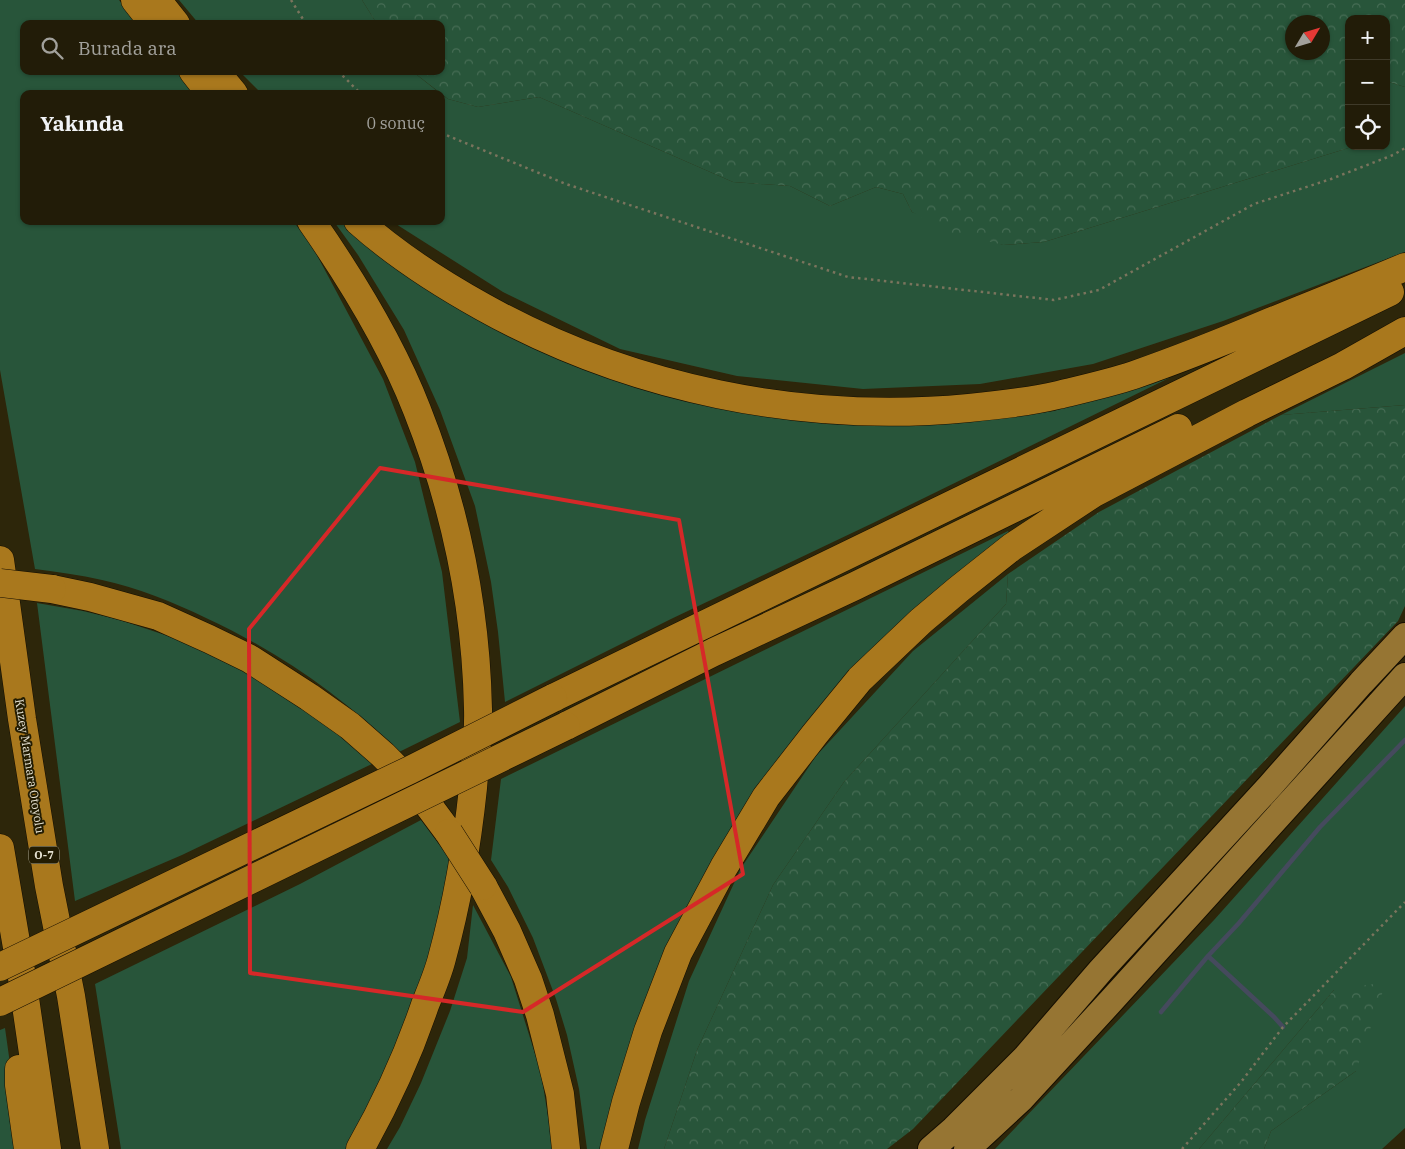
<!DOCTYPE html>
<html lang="tr">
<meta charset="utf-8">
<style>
:root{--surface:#221c08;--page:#2a2512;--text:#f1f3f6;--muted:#a2a19c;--line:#3f3a29}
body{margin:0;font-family:"IBM Plex Serif",serif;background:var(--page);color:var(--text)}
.controls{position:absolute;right:15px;top:15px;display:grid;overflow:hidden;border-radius:10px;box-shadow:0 1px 4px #0004}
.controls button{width:45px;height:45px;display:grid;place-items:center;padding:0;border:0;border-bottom:1px solid var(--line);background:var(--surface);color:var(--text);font:25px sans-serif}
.compass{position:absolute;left:1285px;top:15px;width:45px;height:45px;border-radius:50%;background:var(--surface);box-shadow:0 1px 4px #0004;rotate:52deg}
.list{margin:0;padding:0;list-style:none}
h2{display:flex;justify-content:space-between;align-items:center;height:65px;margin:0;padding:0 20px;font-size:21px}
h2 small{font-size:16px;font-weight:400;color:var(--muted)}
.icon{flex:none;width:28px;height:28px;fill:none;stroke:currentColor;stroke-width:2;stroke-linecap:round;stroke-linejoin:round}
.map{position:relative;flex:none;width:1405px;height:1149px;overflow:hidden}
.search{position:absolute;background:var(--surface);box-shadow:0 1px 4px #0004;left:20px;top:20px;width:425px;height:55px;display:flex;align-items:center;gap:12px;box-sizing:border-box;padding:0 18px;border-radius:10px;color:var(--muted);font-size:19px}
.panel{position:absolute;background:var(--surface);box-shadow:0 1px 4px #0004;left:20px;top:90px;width:425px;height:135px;border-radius:10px}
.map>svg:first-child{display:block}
.grass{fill:#28553a}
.forest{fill:url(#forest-crowns);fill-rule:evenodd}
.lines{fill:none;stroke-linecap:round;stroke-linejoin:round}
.stream{stroke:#454a5d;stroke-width:4.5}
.primary-casing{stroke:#150e00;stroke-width:28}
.motorway-casing{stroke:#150e00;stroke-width:29}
.path{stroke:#7a745d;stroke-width:2.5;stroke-dasharray:2.5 4;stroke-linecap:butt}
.primary{stroke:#967533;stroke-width:26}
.motorway{stroke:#a9781d;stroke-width:28}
.motorway-bridge-casing{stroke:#150e00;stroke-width:29;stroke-linecap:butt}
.motorway-bridge{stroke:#a9781d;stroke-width:28}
.marked{fill:none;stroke:#d62828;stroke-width:4;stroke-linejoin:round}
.labels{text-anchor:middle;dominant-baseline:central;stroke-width:4;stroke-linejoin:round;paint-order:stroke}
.shield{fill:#231c02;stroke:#aba693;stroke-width:1}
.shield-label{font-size:11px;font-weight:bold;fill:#e5e1d1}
.street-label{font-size:12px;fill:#e5e1d1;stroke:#231c02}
</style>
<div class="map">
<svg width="1405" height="1149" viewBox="0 0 1405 1149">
<defs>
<pattern id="forest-crowns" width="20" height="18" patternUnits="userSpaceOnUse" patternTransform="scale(1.25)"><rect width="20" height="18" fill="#28553a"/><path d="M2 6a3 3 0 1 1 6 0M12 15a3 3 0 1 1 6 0" fill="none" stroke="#476d55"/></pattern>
</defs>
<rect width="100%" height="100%" fill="#2d260a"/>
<!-- grass -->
<path class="grass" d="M0,0H119L138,24H24V71H176L194,94H24V221H293L311,244L383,379L415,462L442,572L460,722L399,752C343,696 277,651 206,618C173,602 138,588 102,580C80,575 57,572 35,569L0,370Z
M179,0H362L377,24H199Z
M239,71H412L441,94H262Z
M1386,81L1405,87V252L1223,321L1093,364L980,384L863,389L737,376L620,349L503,292L399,226L394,221H441V94L448,99L478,107L539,97L733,182L790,186L830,206L876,187L903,194L912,212L1003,245L1044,242L1355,146H1386Z
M336,221H347L591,369L957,422L1006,418L1054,411L1167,375L1169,378L873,523L671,619L505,702L498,632L491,582L475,506L440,410L404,330L358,255L335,223Z
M1405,353V405L1281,415Z
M1008,531L1009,533L953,576L907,617L744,812L602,1149H587L579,1089L567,1035L556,999L533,938L508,887L491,860L501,779Z
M1008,574L1006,604L844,782L773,885L697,1050L664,1149H638L645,1120L689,981L741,868L816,756L913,651Z
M37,603L83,611L120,620L168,636L230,661L312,713L374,763L182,855L75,901Z
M1405,706V1128L1382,1149H1264L1271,1131L1356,1071L1334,990L1199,1149H995L1214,920Z
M421,820L452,862L438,938L406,1028L354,1137L346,1149H121L95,984L300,884Z
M473,905L511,977L541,1073L551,1135L552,1149H387L400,1127L421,1083L450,1011L467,958Z
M5,1028L22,1149H0V1030Z"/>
<!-- forest -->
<path class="forest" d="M362,0H1405V87L1386,81V19H1349V146H1355L1044,242L1003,245L949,232L912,212L903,194L876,187L830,206L790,186L733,182L539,97L478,107L448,99L412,71H441V24H377ZM1322,22V52H1292V22Z
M1405,405V606L1398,621L913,1129L887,1149H664L697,1050L773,885L844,782L1006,604L1008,574L1099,512L1281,415Z
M1386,982L1356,1071L1271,1131L1264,1149H1199L1334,990Z"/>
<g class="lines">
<!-- stream -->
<path class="stream" d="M1161,1012L1208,956
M1283,1027L1274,1017L1208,956L1239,923L1320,827L1405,740"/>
<!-- primary casing -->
<g class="primary-casing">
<path id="primary" d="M931,1149L954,1129L1025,1058L1101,970L1270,786L1361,683L1405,636
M967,1149L1021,1099L1111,1001L1405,676"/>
</g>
<!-- motorway casing -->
<g class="motorway-casing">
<path id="motorway" d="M135,0L154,24
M157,0L176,24
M193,71L211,94
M215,71L234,94
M311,221C352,280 391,343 417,410C455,506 476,607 478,709C479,735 475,762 473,788C467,846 457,903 442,958C438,974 431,990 425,1005C408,1055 386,1103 360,1149
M358,221C396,255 438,282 483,307C630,389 802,424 969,408C999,405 1029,402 1058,395C1083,389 1110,383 1134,375C1180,359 1225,341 1270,322C1315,304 1360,286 1405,267
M0,560L22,719L49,886L71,996L95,1149
M52,589L90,597L158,616L209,639L250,659L309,697L350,726L383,755L414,786L449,833
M553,698L1390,292
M566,726L714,652L855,586L1178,428
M0,848L21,971L47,1149
M483,886L507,931L528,979L540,1015L560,1094L566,1149
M19,1069V1085L28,1149
M614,1149L626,1102L648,1031L678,953L724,867L766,797L815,734L860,679L921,621L959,589L1012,547L1094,493L1247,413L1343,366L1405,331"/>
</g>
<!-- path -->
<path class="path" d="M291,0L306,24
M338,71L361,94
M441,133L566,184L848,277L1054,300L1099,290L1254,204L1331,179L1393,155L1405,148
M1182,1149L1241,1082L1283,1027L1405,902"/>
<!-- primary -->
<use href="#primary" class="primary"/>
<!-- motorway -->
<use href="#motorway" class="motorway"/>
<!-- motorway-bridge casing -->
<g class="motorway-bridge-casing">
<path id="motorway-bridge" d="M0,583L52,589
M449,833L483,886
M0,967L410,770L553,698
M0,1002L566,726"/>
</g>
<!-- motorway-bridge -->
<use href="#motorway-bridge" class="motorway-bridge"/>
</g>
<!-- marked area -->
<path class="marked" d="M380,468L679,520L743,874L523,1012L250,973L249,629Z"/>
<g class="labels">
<!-- shield labels -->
<rect class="shield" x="29" y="846.5" width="30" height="17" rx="4"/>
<g class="shield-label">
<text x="44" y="855">O-7</text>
</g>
<!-- street labels -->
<g class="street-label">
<text transform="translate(30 766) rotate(81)">Kuzey Marmara Otoyolu</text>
</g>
</g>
</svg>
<div class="controls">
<button>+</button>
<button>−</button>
<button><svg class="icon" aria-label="locate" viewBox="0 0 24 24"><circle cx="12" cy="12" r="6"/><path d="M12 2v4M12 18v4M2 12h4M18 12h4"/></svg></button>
</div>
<svg class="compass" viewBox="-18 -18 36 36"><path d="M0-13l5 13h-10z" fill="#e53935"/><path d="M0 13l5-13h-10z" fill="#a2a19c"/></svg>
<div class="search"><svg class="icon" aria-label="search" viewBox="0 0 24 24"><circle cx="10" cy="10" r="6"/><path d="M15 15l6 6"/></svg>Burada ara</div>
<section class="panel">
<h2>Yakında<small>0 sonuç</small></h2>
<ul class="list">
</ul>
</section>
</div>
